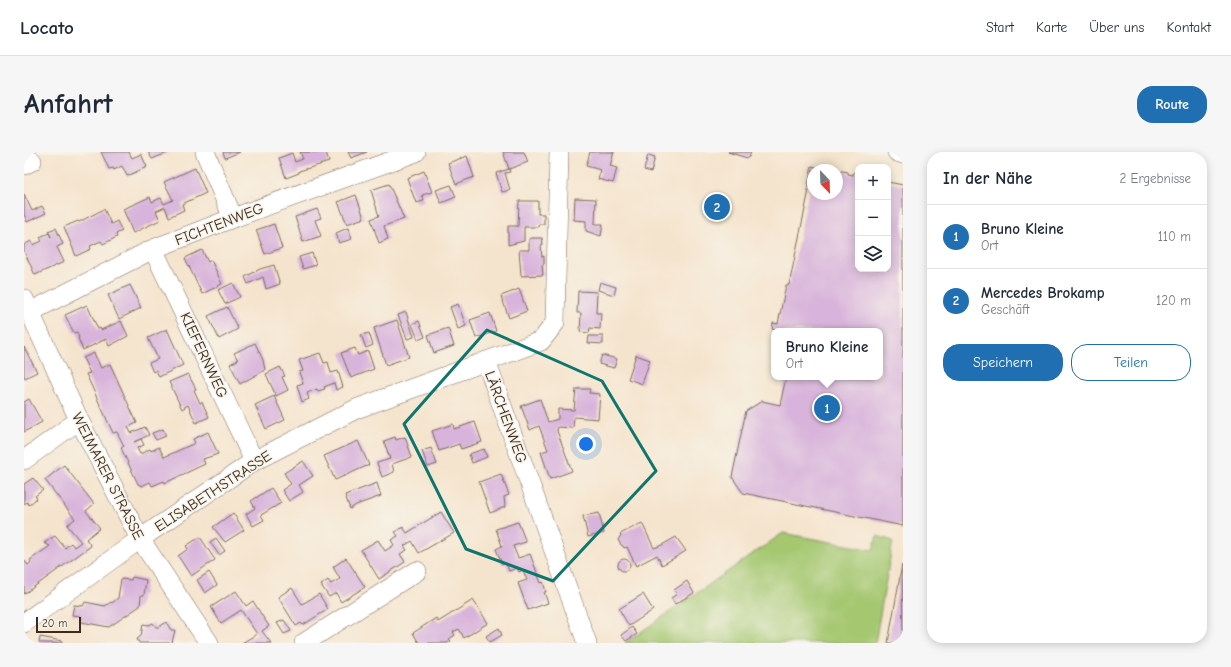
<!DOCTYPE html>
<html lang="de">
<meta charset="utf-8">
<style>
:root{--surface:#fff;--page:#f6f6f7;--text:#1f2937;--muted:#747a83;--line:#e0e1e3;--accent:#1f6fb2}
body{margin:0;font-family:"Comic Neue",sans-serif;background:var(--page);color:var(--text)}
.controls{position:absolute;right:12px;top:12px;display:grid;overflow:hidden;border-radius:8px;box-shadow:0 2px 10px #0003}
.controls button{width:36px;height:36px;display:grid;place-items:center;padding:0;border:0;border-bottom:1px solid var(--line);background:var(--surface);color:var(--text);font:20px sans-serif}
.compass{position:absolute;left:783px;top:12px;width:36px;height:36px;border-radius:50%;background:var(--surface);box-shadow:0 2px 10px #0003;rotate:157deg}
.scale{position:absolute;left:12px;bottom:10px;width:45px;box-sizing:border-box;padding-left:4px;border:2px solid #3b2a1e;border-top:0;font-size:11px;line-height:14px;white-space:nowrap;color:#3b2a1e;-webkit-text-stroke:3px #f7f3e8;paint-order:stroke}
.you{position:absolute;left:562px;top:292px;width:14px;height:14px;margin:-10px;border:3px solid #fff;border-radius:50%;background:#1a73e8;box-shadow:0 0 0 6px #1a73e833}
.badge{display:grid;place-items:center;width:26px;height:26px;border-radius:50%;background:var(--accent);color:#fff;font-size:13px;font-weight:700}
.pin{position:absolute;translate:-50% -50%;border:2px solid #fff;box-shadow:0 1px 4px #0006}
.popup{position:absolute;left:747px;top:176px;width:112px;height:52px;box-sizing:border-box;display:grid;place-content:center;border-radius:8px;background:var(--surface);filter:drop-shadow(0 1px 3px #0005);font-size:13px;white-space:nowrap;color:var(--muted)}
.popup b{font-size:15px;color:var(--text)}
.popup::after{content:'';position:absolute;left:50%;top:100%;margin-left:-8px;border:8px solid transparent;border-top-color:var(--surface)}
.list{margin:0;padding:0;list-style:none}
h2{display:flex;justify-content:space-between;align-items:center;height:52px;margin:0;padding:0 16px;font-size:17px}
h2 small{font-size:13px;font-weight:400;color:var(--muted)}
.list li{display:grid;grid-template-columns:26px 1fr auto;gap:12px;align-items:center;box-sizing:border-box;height:64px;padding:0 16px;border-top:1px solid var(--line)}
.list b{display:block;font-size:15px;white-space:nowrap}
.list p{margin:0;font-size:13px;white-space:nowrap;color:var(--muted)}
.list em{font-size:13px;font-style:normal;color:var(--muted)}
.actions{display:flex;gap:8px;padding:12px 16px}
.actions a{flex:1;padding:9px 0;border:1px solid var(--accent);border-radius:16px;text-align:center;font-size:14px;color:var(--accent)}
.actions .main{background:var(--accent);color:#fff}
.icon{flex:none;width:22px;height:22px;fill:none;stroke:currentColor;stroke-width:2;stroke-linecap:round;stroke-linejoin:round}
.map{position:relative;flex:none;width:879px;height:491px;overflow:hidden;border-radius:16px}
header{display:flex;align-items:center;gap:24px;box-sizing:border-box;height:56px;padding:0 20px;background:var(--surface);border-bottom:1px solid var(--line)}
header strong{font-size:19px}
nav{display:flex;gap:22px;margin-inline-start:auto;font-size:14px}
.intro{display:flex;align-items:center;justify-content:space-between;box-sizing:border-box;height:96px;padding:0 24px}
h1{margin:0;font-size:28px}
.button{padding:10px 18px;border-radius:16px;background:var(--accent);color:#fff;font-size:14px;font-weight:700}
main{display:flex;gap:24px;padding:0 24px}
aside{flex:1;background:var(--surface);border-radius:16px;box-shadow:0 2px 10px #0003}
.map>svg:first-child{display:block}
.green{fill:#a4c770;stroke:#707847}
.building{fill:#d8b3db}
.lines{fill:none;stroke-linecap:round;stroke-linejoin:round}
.minor-casing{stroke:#7c6b5b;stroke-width:20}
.minor{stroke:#fff;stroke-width:19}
.marked{fill:none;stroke:#0f766e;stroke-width:3;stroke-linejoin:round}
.labels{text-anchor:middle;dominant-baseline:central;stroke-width:3;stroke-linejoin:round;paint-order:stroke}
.street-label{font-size:15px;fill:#3b2a1e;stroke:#f7f3e8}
</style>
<header>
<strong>Locato</strong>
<nav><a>Start</a><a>Karte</a><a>Über uns</a><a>Kontakt</a></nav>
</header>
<div class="intro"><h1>Anfahrt</h1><a class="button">Route</a></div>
<main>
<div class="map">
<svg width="879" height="491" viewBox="0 0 879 491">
<rect width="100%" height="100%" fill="#f7f3e8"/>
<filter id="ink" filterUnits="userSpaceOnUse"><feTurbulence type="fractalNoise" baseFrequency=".025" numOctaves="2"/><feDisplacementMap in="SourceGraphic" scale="8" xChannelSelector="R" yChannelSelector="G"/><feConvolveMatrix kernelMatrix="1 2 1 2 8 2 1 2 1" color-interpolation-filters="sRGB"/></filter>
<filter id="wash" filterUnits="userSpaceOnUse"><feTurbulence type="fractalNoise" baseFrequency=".012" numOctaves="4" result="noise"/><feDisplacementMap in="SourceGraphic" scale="16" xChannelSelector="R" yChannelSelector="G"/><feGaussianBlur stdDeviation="0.9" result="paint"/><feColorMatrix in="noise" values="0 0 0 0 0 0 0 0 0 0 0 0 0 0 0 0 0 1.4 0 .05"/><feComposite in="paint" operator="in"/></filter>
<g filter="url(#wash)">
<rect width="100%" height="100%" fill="#f5e4cd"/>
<!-- green -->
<path class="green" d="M759,381L849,398L853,384L869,389L851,491H601Z"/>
<g id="blocks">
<!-- building -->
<path class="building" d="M77,0H105L108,6L117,2L123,15L103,24L98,14L90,18L89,16L85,17Z
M124,0H146L128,7Z
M199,0H216L201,6Z
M276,0H302L305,10L275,19V21L262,26L255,6L268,1L271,10L279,7Z
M324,0H343L327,6Z
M479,0H500L504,10L485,17Z
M566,0H590L586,14L593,16L589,31L574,27L577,18L562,14Z
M704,0H727L725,5L723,6Z
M624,3L631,5L627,20L620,18Z
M443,4L450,25L432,32L424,11Z
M788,14L795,16L796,14L808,17L807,18H789V42H813V18L824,20V22L829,23L830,20L834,21V117H864V30L879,33V374L719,341L708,325L722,259L738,249L756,253L762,225H856V179H750L751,178L748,177L749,171L754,172L762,133H765L785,38H783Z
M171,16L182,41L158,52L160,58L145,65L141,55L132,59L136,68L109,81L99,57L126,45L128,50L137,46L140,52L149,48L140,30Z
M485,17L486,20L481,21L486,38L478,40L472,21Z
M400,19L408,40L398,43L400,49L392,51L383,26Z
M365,32L380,67L360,74L364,87L355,91L347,67L355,64L347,38Z
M427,33L432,45L417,51L412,38Z
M0,42L8,59L18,54L22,61L3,70L0,62Z
M332,43L340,66L323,72L314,50Z
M551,46L572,47L571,72H579L577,84L562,79V69L550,68Z
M495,49H514V62H520V72H515L514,75H500V89L484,93V74H494Z
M80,57L87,72L93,69L98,79L92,82L93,85L79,92L77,89L66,94L67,97L52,104L40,75L54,69L55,70Z
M293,57L297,66L291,68L297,84L279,90L271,65Z
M250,72L258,96L241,102L232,78Z
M32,76L39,92L33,95L40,110L11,123L0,99V93L7,89L9,93L18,89L16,85L25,81L27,85L24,79Z
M324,76L328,87L315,91L312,81Z
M508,86H518L519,93L517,94L518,105L520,104V112L518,113L519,123L497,124L495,98H505V87Z
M178,98L184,110L187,108L198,132L178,142L161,106Z
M288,101L292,113L279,117L275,105Z
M250,113L256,132L242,137L239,125L224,132L221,125L236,117Z
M576,130L592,135L590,143L574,138Z
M209,131L216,145L201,152L194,138Z
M106,133L117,156L95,167L84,143Z
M495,137L503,159L485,166L477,144Z
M554,139L573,140L572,161H577L576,177L566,176L565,181L556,180L557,161H553Z
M434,152L442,174L434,177L426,155Z
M63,153L74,177L76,176L77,178L97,169L104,184L85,194L82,187L59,198L54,186H55L53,180L50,181L41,163Z
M203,155L214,177L195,187L184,164Z
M382,160L390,185L383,187L374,163Z
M466,161L472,179L452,186L446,168Z
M373,168L385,205L362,213L350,176Z
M395,169L401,185L394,188L388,172Z
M424,176L430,194L410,201L404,183Z
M143,177L159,213L135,225L132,218L129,220L125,211L134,207L124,186Z
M345,181L349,193L342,196L337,183Z
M565,184H579V192L564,191Z
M231,191L239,208L241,218L216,232L206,212L214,208L210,201Z
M0,195L13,220L1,226L0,223Z
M331,196L334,203L344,199L350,217L327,226L317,201Z
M70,201L77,216L86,212L113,271L104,275L107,281L121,275L125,283L110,290L117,287L120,293L113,296L116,302L126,297L127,299L135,295L140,305L171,291L169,287L184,280L194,302L179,307L181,312L141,331L140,329L128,334L126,330L118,334L114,332L97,296L100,294L93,280L89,281L62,222L66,221L59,206Z
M296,201L300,211L304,210L307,221L314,219L319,235L312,238L310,231L300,235L301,237L294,239L293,237L283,241L285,247L278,250L273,233L279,231L275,220L279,219L275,208Z
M578,203L593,207L590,216L575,212Z
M612,203L626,208L618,232L604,227Z
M256,215L261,224L258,225L264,238L252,244L242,222Z
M164,222L172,237L170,238L176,251L178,250L185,265L172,271L164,253L158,257L145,230Z
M552,237H566L565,241L576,242L574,267L550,265L549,276L534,275L533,279L548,319L526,327L517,300L524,298L515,274L506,278L497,254L516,247L524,270L534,267V257L550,258Z
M250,244L261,268L242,277L231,253Z
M5,247L18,270L0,280V250Z
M451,270L458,290L437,297L435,292L415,299L408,279L429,272L430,277Z
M139,277L142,284L132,288L128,281Z
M371,285L372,288L381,285L388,305L368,312L370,320L358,325L353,311L366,307L360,289Z
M334,289L345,313L311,328L300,304Z
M407,296L413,312L404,315L398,299Z
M460,297L463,305L448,311L445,302Z
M279,309L289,324L275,333L279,340L265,349L258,338L267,332L260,321Z
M40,313L70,352L62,359L76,376L62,387L67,394L0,442V408L4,413L7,410L6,408L26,394L20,391L31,384L41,396L47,391L50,395L57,390L43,373L51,367L21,328Z
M477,322L485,343L480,345L481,355L466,361L455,330Z
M9,326L19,338L11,344L13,346L5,353L3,350L0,352V332Z
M353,331L357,344L332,353L326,357L321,343Z
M247,336L257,351L237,363L240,368L229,374L222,362L231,356L227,349Z
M417,360L430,381L395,401L388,389L380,394L383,398L376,402L381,410L355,427L337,398L354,388L361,399L370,393L367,388L374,384L371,380L379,375L383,381Z
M209,361L220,378L201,390L189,375Z
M575,361L580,381L564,385L559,364Z
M494,370L502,390L489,394L494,406L506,402L517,431L519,430L520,433L522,440H520L524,451L504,458L494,431L503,428L499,418L495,420L493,416L485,419L482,411L478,412L472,397L478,394L472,377Z
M618,371L630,396L638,393L652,385L662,399L638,413L633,403L612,414L603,395L600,396L599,394L597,393L594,388L597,383L596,382Z
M176,385L191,408L167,424L154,404L164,397L162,394Z
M192,386L201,399L195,403L186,390Z
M322,406L341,435L317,450L312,441L305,445L297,433L304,428L307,432L316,427L309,415Z
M594 413a6 6 0 1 1 12 0a6 6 0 1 1-12 0Z
M878,413L879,491H864Z
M185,420L193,433L181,441L173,428Z
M108,425L122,428L120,443H117L116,454L85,475L57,470L58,466L57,464L48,463L50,453L59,454L61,450L81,454L87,450L88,451L94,446L97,427L107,428Z
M663,429L670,441L651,452L647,446L653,442L650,438Z
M268,436L278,452L295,442L304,457L279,473L277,471L272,474L254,445Z
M212,439L222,454L229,449L237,462L245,474L238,479L247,491H218L233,482L217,458L197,471L187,455Z
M619,442L629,458L605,474L595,457Z
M449,448L464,471L440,486L435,477L429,480L431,483L425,487L427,489L423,491H395L389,481L412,466L414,470Z
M260,468L267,479L260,482L253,471Z
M142,470L147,478H151L148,491H115L113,487L117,484L119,472L125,473L129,471L132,475H135Z
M608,475L613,482L602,489L597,483Z
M475,476L478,483L466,490L462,484Z
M16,485L38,489V491H15Z"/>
</g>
</g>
<g filter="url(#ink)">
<use href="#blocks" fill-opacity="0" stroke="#7c6b5b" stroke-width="1"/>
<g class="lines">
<!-- minor casing -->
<g class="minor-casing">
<path id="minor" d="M181,0L209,66
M873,0L879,2
M0,13L8,9
M129,97L230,309
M0,147L55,268L116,387L185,491
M6,160L129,97L209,66L392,0
M462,209L563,491
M0,308L55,268
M0,471L116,387L230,309L332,257L517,189L531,171L535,0
M280,491L393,419"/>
</g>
<!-- minor -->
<use href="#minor" class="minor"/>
</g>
</g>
<!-- marked area -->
<path class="marked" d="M463,178L578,229L632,319L529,429L442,397L380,272Z"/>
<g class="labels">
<!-- street labels -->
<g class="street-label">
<text transform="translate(195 72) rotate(-21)">FICHTENWEG</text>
<text transform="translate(180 203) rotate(65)">KIEFERNWEG</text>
<text transform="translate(482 265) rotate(70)">LÄRCHENWEG</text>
<text transform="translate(84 324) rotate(63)">WEIMARER STRASSE</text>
<text transform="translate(189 339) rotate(-33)">ELISABETHSTRASSE</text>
</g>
</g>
</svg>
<div class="controls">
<button>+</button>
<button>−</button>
<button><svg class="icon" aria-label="layers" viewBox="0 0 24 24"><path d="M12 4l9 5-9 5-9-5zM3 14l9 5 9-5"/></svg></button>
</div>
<svg class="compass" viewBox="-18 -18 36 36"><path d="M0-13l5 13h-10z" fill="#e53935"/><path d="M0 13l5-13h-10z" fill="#747a83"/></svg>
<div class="scale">20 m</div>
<div class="you"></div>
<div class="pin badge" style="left:803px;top:256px">1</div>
<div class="popup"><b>Bruno Kleine</b>Ort</div>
<div class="pin badge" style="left:693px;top:55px">2</div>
</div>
<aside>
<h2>In der Nähe<small>2 Ergebnisse</small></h2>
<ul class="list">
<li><span class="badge">1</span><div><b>Bruno Kleine</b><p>Ort</p></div><em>110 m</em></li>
<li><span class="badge">2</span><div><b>Mercedes Brokamp</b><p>Geschäft</p></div><em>120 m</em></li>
</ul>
<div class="actions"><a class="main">Speichern</a><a>Teilen</a></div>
</aside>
</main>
